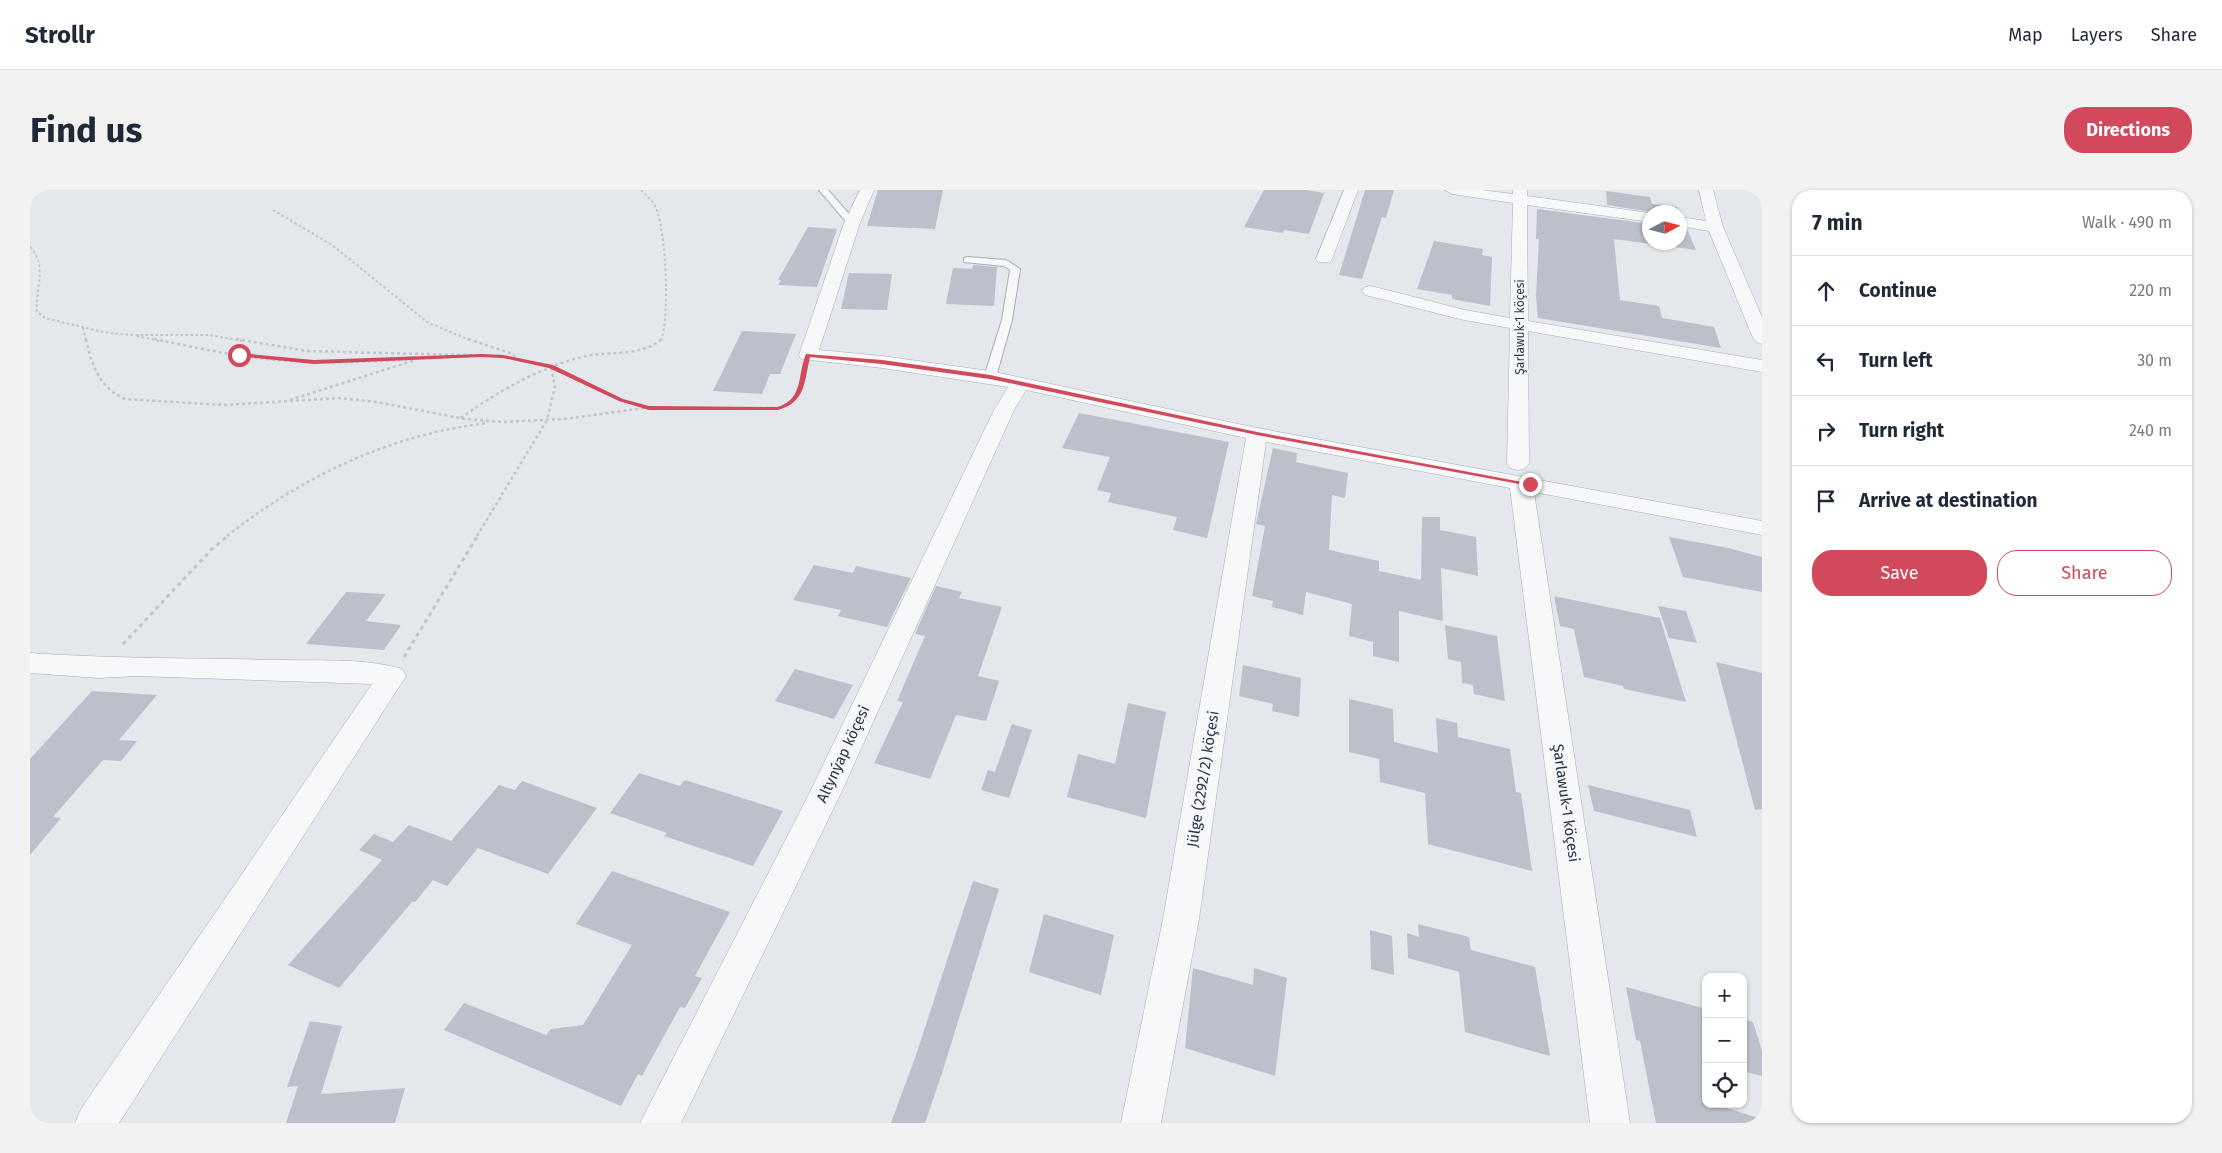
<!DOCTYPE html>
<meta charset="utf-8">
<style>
:root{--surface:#fff;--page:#f2f2f3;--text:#1f2937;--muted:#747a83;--line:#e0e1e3;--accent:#d1495b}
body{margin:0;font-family:"Fira Sans",sans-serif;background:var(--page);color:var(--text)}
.controls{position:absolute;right:15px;bottom:15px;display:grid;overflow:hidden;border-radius:10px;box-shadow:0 1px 4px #0004}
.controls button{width:45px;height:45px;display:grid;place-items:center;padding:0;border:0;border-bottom:1px solid var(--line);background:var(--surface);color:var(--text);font:25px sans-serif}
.compass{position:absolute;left:1612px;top:15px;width:45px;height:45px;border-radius:50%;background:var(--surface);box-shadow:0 1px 4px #0004;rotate:83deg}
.stop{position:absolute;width:15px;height:15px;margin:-11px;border:4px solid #d1495b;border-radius:50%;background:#fff}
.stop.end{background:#d1495b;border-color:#fff;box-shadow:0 1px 5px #0008}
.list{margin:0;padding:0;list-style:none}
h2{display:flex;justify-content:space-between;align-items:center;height:65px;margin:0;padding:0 20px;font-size:21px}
h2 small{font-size:16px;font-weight:400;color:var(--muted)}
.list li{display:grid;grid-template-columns:32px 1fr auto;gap:15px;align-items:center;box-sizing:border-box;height:70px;padding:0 20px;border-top:1px solid var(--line)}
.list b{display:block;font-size:19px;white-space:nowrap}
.list em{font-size:16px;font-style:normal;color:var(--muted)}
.actions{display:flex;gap:10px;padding:15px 20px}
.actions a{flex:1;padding:11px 0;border:1px solid var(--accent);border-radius:20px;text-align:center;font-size:18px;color:var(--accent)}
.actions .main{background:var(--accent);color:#fff}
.icon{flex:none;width:28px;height:28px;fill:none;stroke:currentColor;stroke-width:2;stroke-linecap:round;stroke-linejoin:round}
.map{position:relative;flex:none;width:1732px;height:933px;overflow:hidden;border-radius:20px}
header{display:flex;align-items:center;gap:30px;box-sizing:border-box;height:70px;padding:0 25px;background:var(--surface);border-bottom:1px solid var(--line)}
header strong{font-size:24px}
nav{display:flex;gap:28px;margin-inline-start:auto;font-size:18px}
.intro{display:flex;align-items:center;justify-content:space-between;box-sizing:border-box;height:120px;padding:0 30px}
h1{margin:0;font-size:35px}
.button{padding:12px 22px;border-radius:20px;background:var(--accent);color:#fff;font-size:18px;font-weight:700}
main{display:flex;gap:30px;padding:0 30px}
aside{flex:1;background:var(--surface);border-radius:20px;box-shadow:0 1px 4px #0004}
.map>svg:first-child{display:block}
.building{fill:#bbc0ca}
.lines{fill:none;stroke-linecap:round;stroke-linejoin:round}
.lane-casing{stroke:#a9aeb7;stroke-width:2}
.street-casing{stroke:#a9aeb7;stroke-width:1}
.path-far2{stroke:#c2c5cb;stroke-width:2;stroke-dasharray:2.5 2.5;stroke-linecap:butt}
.path-far1{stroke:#c2c5cb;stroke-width:2.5;stroke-dasharray:3 3;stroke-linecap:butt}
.path{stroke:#c2c5cb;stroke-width:3;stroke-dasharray:4 4;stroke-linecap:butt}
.lane{fill:#f7f8fa;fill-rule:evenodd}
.street{fill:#f7f8fa;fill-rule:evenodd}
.route{fill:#d1495b}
.labels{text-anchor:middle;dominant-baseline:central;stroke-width:4;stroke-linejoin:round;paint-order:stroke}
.far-street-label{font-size:12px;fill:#2b3445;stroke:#f4f6f9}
.street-label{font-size:15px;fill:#2b3445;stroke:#f4f6f9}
</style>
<header>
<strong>Strollr</strong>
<nav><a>Map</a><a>Layers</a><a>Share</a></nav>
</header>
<div class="intro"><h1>Find us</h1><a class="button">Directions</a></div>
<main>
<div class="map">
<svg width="1732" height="933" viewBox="0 0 1732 933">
<rect width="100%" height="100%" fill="#e4e7ec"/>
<!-- building -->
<path class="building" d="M848,0H913L905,39L837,36Z
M1234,0H1276L1294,3L1279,44L1254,40L1253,43L1214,37Z
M1335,0H1364L1356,28L1352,27L1332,89L1309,85Z
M1576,1L1620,7L1622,14L1647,17L1651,25L1650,22H1622L1577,15Z
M1507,19L1620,34V52H1650V38L1657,39L1666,60L1584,49L1590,110L1629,116L1632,128L1684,137L1691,158L1508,128L1506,105L1509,49H1506Z
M778,37L807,39L787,97L748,95L751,90H748Z
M1404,51L1453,59L1452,65L1462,67L1460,116L1422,109V105L1387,99Z
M943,75L967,77L964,116L916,114L923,78L942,79Z
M819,83L862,84L857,120L811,119Z
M712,141L766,144L750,184H740L732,204L683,201Z
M1049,223L1199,252L1177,348L1143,340L1147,327L1078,312L1081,303L1067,300L1080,267L1032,258Z
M1243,258L1267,263L1266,272L1318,283L1315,308L1302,305L1299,360L1349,371V381L1391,390L1392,327H1410V340L1446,347L1448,386L1411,378L1413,431L1369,421V472L1343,466V452L1319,446L1322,414L1276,402L1273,425L1242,417L1243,411L1222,406L1235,336L1226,334L1228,325Z
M1639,347L1698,358L1732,367V402L1653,387Z
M784,375L823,383L826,376L881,388L857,437L808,426L811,420L763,410Z
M906,396L932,402L929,408L972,417L948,486L969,491L956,531L926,525L900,589L844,573L873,512L867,511L895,446L885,444Z
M316,402L356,404L336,431L371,435L354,460L276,454Z
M1524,406L1630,428L1656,512L1594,499L1593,496L1554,487L1544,439L1530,436Z
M1628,416L1656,421L1667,453L1639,448Z
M1415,435L1467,446L1475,511L1444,504L1443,495L1432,493L1431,472L1418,469Z
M1686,472L1732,483V619L1725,620Z
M1213,475L1271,488L1269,527L1242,521L1243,514L1209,506Z
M765,479L823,495L804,529L745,511Z
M62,501L127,505L89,550L107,551L91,571L73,570L23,627L31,628L0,665V569Z
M1319,509L1363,519L1364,552L1408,563L1406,528L1427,533L1428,547L1480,559L1486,602L1491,603L1502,681L1398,654L1395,603L1350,592L1349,569L1319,562Z
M1098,513L1136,522L1116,628L1037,607L1048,564L1085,574Z
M982,534L1002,540L979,608L951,600L958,580L965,582Z
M609,583L650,596L655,590L753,621L723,676L634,646L637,643L580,623Z
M492,591L567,618L518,684L448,658L417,696L403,690L385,712H382L309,798L258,775L352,670L329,660L344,644L363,652L379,635L421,651L469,595L485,600Z
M1558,595L1660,620L1667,647L1564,621Z
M582,681L700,722L665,786L672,788L655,818L650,817L612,886L608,884L591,916L414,840L434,813L516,845L521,839L553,835L602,755L546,734Z
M943,691L969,699L913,880L895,933H861L885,868Z
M1014,724L1084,745L1071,805L999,782Z
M1388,734L1439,747L1441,760L1505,777L1520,866L1435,842L1429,782L1378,768L1377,743L1389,747Z
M1340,740L1362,746L1364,785L1341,779Z
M1163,778L1223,795L1224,778L1257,788L1245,886L1155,858Z
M1596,797L1676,819V914H1684L1728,928L1727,933H1626L1610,851L1606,850Z
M1713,829L1723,832L1732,861V886L1713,881Z
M280,831L312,836L291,904L375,898L365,933H256L268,896L257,897Z"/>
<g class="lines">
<!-- lane casing -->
<g class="lane-casing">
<path id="lane" d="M789,0H798L825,31V35H819Z
M937,67L976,70L990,79L982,130L966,187L960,190L954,187L972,130L980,80L974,76L934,72V68Z"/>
</g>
<!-- street casing -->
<g class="street-casing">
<path id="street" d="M830,0H844L830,33L789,160L852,166L960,181L1227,238L1732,331V345L1504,302L1600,933H1560L1480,298L1236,252L1169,729L1131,933H1091L1133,729L1216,248L996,200L984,220L811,603L651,933H610L780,602L964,220L978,197L852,178L771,169L769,165L814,33Z
M1314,0H1328L1302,69L1300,72H1288L1286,69Z
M1415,0H1452L1483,4V0H1497V6L1620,23V32L1497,15L1498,131L1732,170V182L1498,141L1499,273L1496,278L1488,280L1480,278L1477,273L1480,138L1434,130L1335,105L1332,101L1335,97L1341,96L1435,120L1480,128L1483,13L1422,4Z
M1669,0H1683L1693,37L1732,127V154L1726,152L1723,148L1679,41L1650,36V27L1676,31Z
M0,463C85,469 170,468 255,470C293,471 335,468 372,479L376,486L89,933H45L51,919L342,494L107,486L69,488L0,483Z"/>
</g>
<!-- path-far2 -->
<path class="path-far2" d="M611,0C616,5 623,11 626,18C636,41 640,127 631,151
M243,20L302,55L397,132L442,151
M0,57C18,75 5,100 7,122L15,128L73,142L99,145H179L213,151
M53,138L56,151
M107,146L130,151"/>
<!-- path-far1 -->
<path class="path-far1" d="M56,149C62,176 69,197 95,209L194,215L310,208L346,212L435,229L473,232L534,229L615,218
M124,149C168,158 213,168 259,171C317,175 376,169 434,166
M206,149L277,161L473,166L521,177L591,210L619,218H748C767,211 770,200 774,182
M438,149L480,163L488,169
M260,210L385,170
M431,228C467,202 507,179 551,167C577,160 610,168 632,149
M197,346C273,286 361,244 458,233
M447,346L517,230L525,197L521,177"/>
<!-- path -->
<path class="path" d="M93,454L182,359L199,345
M374,467L448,345"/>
<!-- lane -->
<use href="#lane" class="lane"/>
<!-- street -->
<use href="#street" class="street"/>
</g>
<!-- route -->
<path class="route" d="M209,163L284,170L451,164L473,165L523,175L593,209L619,216L748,217C774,208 767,186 776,164L852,170L960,185L1227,242L1503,294L1500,296L1227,245L960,189L852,174L780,167C774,192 776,212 748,220H619L589,211L519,178L473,168L451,167L284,174L207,166Z"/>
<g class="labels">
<!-- far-street labels -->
<g class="far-street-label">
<text transform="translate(1490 137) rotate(-90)">Şarlawuk-1 köçesi</text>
</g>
<!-- street labels -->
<g class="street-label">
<text transform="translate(813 564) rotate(-65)">Altynýap köçesi</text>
<text transform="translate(1173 589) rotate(-81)">Jülge (2292/2) köçesi</text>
<text transform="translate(1536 613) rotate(82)">Şarlawuk-1 köçesi</text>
</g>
</g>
</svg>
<div class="controls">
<button>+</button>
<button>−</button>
<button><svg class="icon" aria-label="locate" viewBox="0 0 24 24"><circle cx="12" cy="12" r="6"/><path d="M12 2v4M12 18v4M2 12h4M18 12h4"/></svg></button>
</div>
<svg class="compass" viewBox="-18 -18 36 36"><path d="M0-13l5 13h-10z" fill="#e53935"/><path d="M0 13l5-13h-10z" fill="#747a83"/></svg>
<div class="stop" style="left:209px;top:165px"></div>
<div class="stop end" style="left:1500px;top:294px"></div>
</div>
<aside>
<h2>7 min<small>Walk · 490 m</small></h2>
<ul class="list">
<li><svg class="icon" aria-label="ahead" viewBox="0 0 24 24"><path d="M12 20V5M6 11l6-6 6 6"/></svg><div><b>Continue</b></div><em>220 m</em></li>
<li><svg class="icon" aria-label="left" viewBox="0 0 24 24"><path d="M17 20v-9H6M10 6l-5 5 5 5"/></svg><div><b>Turn left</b></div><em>30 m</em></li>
<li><svg class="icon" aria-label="right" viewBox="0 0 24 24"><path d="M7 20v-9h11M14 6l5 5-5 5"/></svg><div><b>Turn right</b></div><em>240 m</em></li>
<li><svg class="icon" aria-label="arrive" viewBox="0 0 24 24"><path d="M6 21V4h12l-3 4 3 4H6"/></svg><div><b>Arrive at destination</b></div></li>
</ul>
<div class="actions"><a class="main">Save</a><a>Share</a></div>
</aside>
</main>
